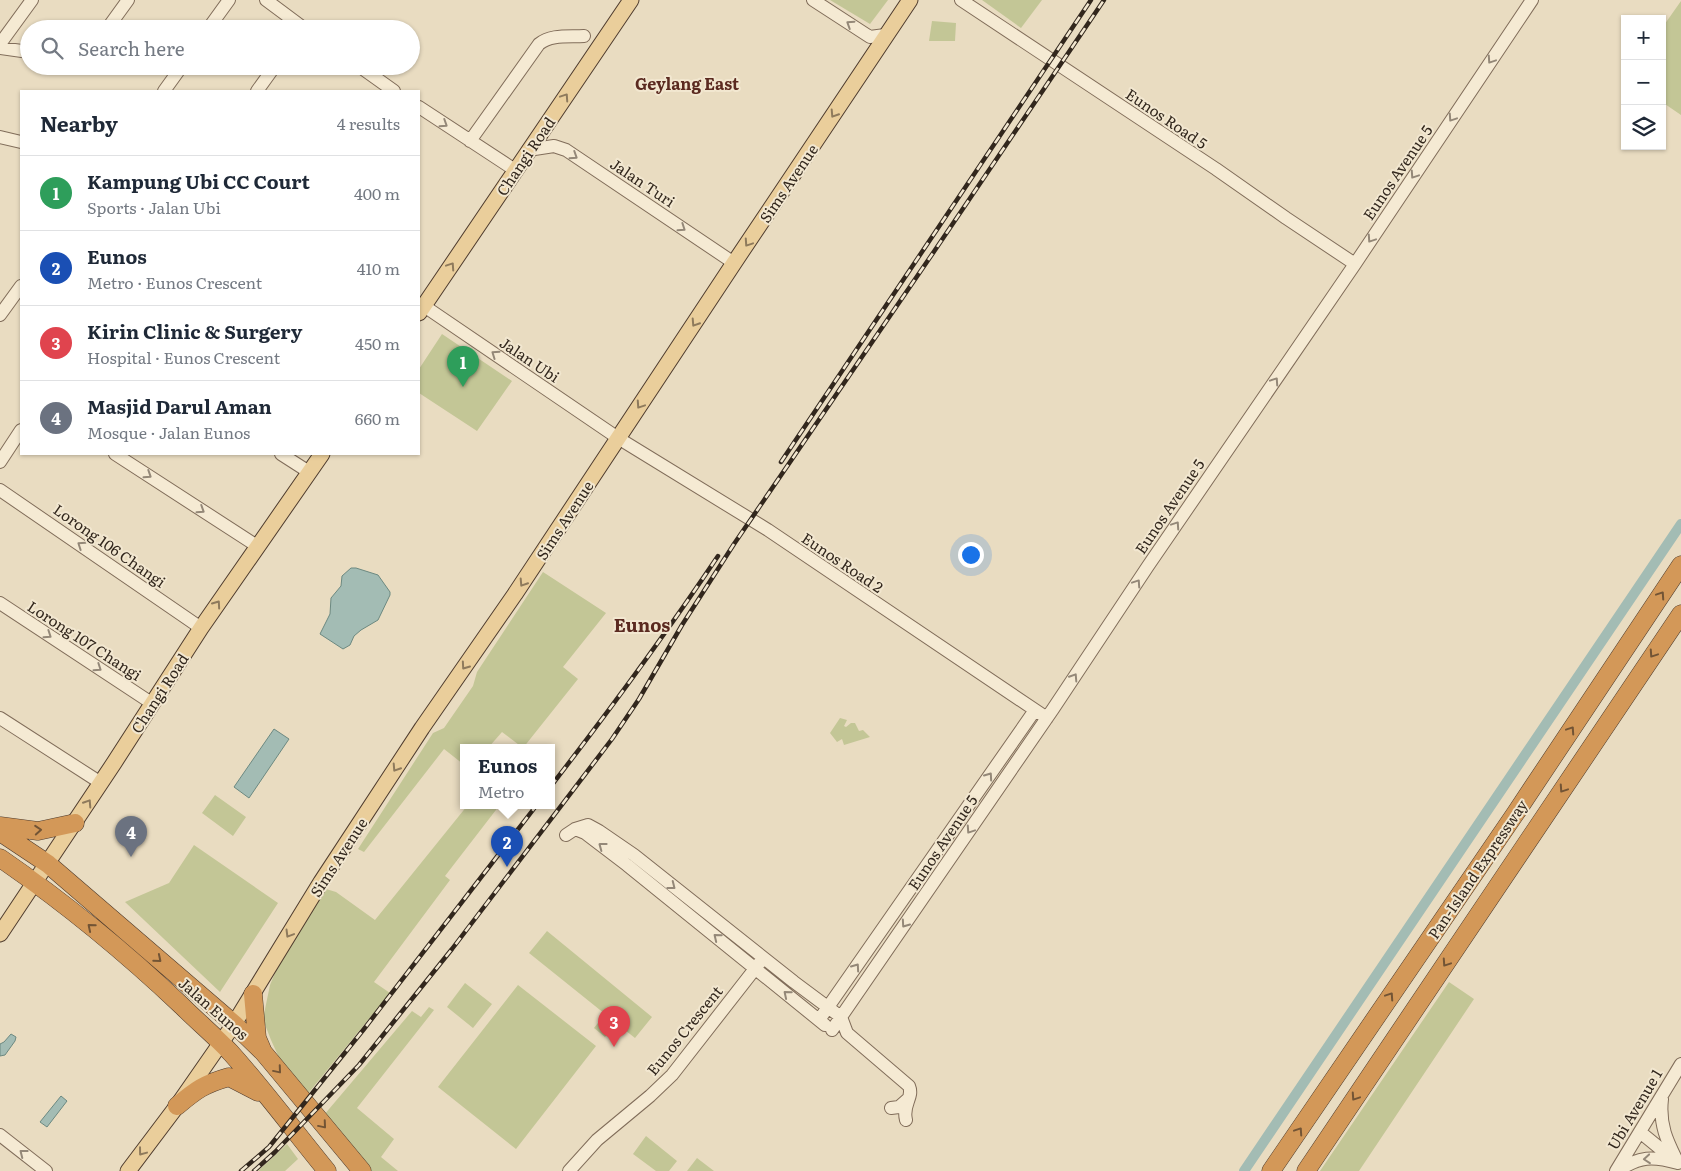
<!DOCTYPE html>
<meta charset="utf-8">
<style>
:root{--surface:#fff;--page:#f2f2f3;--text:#1f2937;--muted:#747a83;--line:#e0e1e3;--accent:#8b3034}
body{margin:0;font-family:Literata,serif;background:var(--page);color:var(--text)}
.controls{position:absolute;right:15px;top:15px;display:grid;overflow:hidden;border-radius:0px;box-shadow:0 1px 4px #0004}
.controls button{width:45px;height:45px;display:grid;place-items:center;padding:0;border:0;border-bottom:1px solid var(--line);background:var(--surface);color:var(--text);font:25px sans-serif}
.you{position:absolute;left:970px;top:554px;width:18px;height:18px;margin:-12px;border:4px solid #fff;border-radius:50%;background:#1a73e8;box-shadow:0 0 0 8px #1a73e833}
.badge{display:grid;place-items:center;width:32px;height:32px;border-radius:50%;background:var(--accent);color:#fff;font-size:16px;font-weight:700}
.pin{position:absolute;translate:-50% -41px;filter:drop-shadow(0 1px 2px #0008)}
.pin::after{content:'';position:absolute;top:26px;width:18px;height:15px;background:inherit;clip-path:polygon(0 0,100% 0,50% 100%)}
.popup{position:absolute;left:460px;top:744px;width:95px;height:65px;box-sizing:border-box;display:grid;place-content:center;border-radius:0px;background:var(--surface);filter:drop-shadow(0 1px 4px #0005);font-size:16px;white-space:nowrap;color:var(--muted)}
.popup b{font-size:19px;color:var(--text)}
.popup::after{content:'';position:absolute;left:50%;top:100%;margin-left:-10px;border:10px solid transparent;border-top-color:var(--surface)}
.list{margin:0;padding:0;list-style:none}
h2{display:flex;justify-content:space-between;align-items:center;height:65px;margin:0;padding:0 20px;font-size:21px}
h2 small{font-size:16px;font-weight:400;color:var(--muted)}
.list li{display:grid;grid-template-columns:32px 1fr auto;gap:15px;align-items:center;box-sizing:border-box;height:75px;padding:0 20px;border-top:1px solid var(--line)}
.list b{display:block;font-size:19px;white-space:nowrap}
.list p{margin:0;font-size:16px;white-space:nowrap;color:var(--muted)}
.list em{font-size:16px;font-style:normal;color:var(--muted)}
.icon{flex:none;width:28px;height:28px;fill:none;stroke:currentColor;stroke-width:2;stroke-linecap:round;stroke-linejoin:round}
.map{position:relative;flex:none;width:1681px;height:1171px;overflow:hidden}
.search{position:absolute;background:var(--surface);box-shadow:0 1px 4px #0004;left:20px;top:20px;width:400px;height:55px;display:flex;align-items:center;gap:12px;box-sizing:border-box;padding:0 18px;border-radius:28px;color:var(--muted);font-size:19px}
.panel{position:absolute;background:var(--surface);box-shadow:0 1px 4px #0004;left:20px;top:90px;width:400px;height:365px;border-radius:0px}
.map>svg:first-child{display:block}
.green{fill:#c3c696}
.water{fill:#a3bcb4;stroke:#6c8981}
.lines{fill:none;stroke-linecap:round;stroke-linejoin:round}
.canal{stroke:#a3bcb4;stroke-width:10}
.minor-casing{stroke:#816d5a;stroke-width:14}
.major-casing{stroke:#4f3c2e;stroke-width:17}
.highway-casing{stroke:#4f3c2e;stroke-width:19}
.minor{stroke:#f5ead3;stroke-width:12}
.major{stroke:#eace9b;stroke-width:15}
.highway{stroke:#d39858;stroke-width:18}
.rail-casing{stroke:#32271d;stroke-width:4.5}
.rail{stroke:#f2e7d0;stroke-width:2.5;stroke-dasharray:8;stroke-linecap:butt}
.oneway{stroke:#948878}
.oneway2{stroke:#8e7a5c}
.oneway3{stroke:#725435}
.labels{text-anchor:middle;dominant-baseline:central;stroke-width:4;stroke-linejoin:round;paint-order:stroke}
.street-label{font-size:15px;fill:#32271d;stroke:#f2e7d0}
.neighbourhood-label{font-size:16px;font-weight:bold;fill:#5b2a20;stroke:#f2e7d0}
.quarter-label{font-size:18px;font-weight:bold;fill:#5b2a20;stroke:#f2e7d0}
</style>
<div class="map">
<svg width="1681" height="1171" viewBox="0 0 1681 1171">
<rect width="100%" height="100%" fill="#e9dcc1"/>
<!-- green -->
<path class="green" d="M830,0H888L870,24Z
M982,0H1042L1021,28Z
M1681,1V115L1662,102V28Z
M932,21L956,23L955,41H929Z
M442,334L512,381L477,431L419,393V369Z
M543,572L606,613L563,667L578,679L523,748L502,732L488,748H463V764L444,749L364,852L358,849L433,733L444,728L473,686L477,672Z
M840,718L847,720L844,726L846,727L851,723H855L859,731L863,730L870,737L844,745L842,739L837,742L830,733Z
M215,795L246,817L233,836L202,813Z
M467,806H499L445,876L450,880L374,982L390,993L306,1096L286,1073L271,1040L264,1022V1014L270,985L282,956L326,889L336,892L375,920Z
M194,845L278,903L220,992L125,902L169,883Z
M547,931L652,1017L635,1038L616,1023L605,1037L594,1028L605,1014L529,953Z
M1449,982L1474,999L1359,1171H1320Z
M465,983L492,1004L473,1028L447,1007Z
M518,985L596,1046L516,1149L438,1087Z
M429,1007L434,1010L357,1108L394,1139L381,1157L398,1171H369L324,1115L412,1011L421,1017Z
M646,1136L677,1161L669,1171H656L633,1154Z
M287,1144L298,1159L285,1171H258Z
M697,1158L714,1171H687Z"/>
<!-- water -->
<path class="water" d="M351,568H356L378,575L390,592V595L378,620L361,630L354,636L350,645L343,649L320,634L330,614L331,598L341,586L342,576Z
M274,729L289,739L249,798L234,787Z
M11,1034L16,1037L15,1041L5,1055L0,1056V1044L4,1042Z
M61,1096L67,1101L47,1127L40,1122Z"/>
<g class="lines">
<!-- canal -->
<path class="canal" d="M1244,1171L1681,524"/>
<!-- minor casing -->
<g class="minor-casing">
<path id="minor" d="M266,0L305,29
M813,0L870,37L885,35
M961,0L1216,169L1286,218L1355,264
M107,29L128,0
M208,29L229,0
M0,44L32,0
M0,48L29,52
M119,66L130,68
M359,66L394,91
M164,91L182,66
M257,91L275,66
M419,107L515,170
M0,137L21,142
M470,141L539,44C551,34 569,37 584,36
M528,150L554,146L566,150L734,263
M424,306L618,438L768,530L1047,718
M0,315L21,286
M115,454L257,546
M281,454L309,472
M0,462L21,430
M0,490L201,628
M0,603L153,704
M0,718L101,783
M575,829L585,833L627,865L825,1025
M566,835L575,829L588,825L599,831L634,855L794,982L841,1017L847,1033L909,1086C914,1098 902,1104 906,1120
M819,1020L1035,710
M832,1030L1053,709L1148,566L1355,264L1532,0
M1662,1099C1659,1125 1667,1141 1678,1163
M891,1108L899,1107L908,1099
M1640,1132L1673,1159
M0,1135L46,1171
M569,1171L597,1140L650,1096L672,1075L761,961
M1616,1171L1681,1064
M1618,1171C1639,1156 1653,1156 1678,1163"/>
</g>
<!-- major casing -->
<g class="major-casing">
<path id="major" d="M419,313L631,0
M0,934L114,763L201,628L322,454
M128,1171L177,1106L234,1024L321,882L422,728L515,594L734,263L910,0"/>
</g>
<!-- highway casing -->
<g class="highway-casing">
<path id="highway" d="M0,826L38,831L75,823
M0,832L48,864L234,1024L263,1052L362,1171
M0,858C64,902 125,952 182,1006C198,1022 216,1037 231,1053C265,1091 295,1132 327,1171
M253,994L257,1038L263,1052
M177,1106C196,1090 204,1084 229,1077L258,1092
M1271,1171L1515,814L1681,565
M1306,1171L1681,614"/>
</g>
<!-- minor -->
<use href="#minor" class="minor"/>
<!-- major -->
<use href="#major" class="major"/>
<!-- highway -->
<use href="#highway" class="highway"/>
<!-- rail casing -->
<g class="rail-casing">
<path id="rail" d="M781,462L1091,0
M551,786C609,711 665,635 718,556
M241,1171L269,1147L364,1029L536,806
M254,1171L275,1152L359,1065L452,949L612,739L639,699L682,625L734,544L933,253L1104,0"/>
</g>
<!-- rail -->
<use href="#rail" class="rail"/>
</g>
<!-- one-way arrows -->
<defs><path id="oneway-chevron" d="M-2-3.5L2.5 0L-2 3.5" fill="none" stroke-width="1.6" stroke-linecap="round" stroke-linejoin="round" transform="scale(1.25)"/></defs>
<g class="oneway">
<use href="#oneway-chevron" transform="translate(850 24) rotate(-147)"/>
<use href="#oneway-chevron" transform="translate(1491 60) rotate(124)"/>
<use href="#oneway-chevron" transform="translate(1452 118) rotate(124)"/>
<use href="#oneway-chevron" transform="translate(444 124) rotate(33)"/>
<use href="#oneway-chevron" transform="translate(574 156) rotate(33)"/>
<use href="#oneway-chevron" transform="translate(1414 175) rotate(124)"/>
<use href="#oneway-chevron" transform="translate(682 228) rotate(34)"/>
<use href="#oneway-chevron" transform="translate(1371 239) rotate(124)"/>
<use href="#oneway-chevron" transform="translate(495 354) rotate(-145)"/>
<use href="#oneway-chevron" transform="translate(1275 381) rotate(-56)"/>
<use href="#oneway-chevron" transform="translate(148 475) rotate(33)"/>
<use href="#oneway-chevron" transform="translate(201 510) rotate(33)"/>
<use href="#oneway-chevron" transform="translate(1176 525) rotate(-56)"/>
<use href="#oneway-chevron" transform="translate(81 545) rotate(-146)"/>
<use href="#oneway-chevron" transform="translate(1137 583) rotate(-56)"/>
<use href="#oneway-chevron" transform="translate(48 635) rotate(34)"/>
<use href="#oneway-chevron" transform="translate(98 668) rotate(34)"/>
<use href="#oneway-chevron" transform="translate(1074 677) rotate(-57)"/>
<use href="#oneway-chevron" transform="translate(989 776) rotate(-55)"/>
<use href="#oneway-chevron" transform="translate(970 830) rotate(124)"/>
<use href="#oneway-chevron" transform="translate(602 846) rotate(-143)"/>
<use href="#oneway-chevron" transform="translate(672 886) rotate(38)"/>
<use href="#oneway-chevron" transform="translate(905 924) rotate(125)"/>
<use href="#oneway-chevron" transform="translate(717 937) rotate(-141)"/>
<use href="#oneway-chevron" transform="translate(856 967) rotate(-55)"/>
<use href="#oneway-chevron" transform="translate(787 994) rotate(-140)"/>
<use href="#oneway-chevron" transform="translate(23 1153) rotate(-142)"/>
<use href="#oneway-chevron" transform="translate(1647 1159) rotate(175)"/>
</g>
<g class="oneway2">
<use href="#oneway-chevron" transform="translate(565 97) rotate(-56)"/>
<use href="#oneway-chevron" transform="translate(834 114) rotate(123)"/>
<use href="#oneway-chevron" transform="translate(748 243) rotate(124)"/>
<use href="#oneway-chevron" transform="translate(451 266) rotate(-56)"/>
<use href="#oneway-chevron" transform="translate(695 323) rotate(123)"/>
<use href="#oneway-chevron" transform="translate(640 405) rotate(124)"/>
<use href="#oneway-chevron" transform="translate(523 583) rotate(123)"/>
<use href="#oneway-chevron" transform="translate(217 604) rotate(-55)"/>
<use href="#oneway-chevron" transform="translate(465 666) rotate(125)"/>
<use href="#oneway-chevron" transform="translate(396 768) rotate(123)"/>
<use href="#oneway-chevron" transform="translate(88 803) rotate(-57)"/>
<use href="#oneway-chevron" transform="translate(289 934) rotate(121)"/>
<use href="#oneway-chevron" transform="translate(142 1152) rotate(127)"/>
</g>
<g class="oneway3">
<use href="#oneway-chevron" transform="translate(1661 595) rotate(-56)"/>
<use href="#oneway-chevron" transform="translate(1653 654) rotate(124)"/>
<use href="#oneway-chevron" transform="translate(1571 730) rotate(-56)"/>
<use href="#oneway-chevron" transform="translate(1563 789) rotate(124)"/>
<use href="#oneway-chevron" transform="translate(38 830) rotate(-4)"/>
<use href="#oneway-chevron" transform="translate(91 927) rotate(-140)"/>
<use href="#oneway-chevron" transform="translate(158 959) rotate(40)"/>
<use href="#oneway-chevron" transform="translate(1446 963) rotate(124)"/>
<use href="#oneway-chevron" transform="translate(1390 996) rotate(-56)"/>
<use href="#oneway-chevron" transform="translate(278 1070) rotate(50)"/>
<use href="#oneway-chevron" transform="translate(1355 1097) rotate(124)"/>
<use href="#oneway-chevron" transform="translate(323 1125) rotate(50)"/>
<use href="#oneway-chevron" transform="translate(1299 1131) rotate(-56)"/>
</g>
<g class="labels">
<!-- street labels -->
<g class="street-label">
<text transform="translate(1167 118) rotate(34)">Eunos Road 5</text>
<text transform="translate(525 156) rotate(-56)">Changi Road</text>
<text transform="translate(1397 172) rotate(-56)">Eunos Avenue 5</text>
<text transform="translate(643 182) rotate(34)">Jalan Turi</text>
<text transform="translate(788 183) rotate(-56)">Sims Avenue</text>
<text transform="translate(530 359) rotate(34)">Jalan Ubi</text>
<text transform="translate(1169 506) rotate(-56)">Eunos Avenue 5</text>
<text transform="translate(564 520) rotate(-57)">Sims Avenue</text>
<text transform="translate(110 545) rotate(35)">Lorong 106 Changi</text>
<text transform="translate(843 562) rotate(34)">Eunos Road 2</text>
<text transform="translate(85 640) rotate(33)">Lorong 107 Changi</text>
<text transform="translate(159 693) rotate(-57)">Changi Road</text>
<text transform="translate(942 842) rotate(-56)">Eunos Avenue 5</text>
<text transform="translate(338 857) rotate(-57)">Sims Avenue</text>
<text transform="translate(1477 869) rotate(-56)">Pan-Island Expressway</text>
<text transform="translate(214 1008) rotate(41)">Jalan Eunos</text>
<text transform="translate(684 1030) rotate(-51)">Eunos Crescent</text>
<text transform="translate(1634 1109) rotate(-59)">Ubi Avenue 1</text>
</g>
<!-- neighbourhood labels -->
<g class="neighbourhood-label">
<text x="687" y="83">Geylang East</text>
</g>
<!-- quarter labels -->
<g class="quarter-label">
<text x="642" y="624">Eunos</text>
</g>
</g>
</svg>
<div class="controls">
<button>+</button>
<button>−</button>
<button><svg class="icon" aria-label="layers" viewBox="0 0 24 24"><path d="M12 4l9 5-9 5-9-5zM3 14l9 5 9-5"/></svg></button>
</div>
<div class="you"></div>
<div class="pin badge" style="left:463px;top:387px;background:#2e9e5b">1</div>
<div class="pin badge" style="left:507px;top:867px;background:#1a4fb4">2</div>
<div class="popup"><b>Eunos</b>Metro</div>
<div class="pin badge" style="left:614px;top:1047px;background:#e0444e">3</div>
<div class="pin badge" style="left:131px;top:857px;background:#6b7280">4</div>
<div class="search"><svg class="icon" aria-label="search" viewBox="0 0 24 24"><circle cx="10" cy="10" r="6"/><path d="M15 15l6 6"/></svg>Search here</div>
<section class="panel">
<h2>Nearby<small>4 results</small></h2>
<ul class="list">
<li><span class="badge" style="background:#2e9e5b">1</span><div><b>Kampung Ubi CC Court</b><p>Sports · Jalan Ubi</p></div><em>400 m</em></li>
<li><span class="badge" style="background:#1a4fb4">2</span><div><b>Eunos</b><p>Metro · Eunos Crescent</p></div><em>410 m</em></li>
<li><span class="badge" style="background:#e0444e">3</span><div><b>Kirin Clinic &amp; Surgery</b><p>Hospital · Eunos Crescent</p></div><em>450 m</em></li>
<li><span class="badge" style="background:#6b7280">4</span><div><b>Masjid Darul Aman</b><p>Mosque · Jalan Eunos</p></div><em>660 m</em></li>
</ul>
</section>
</div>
